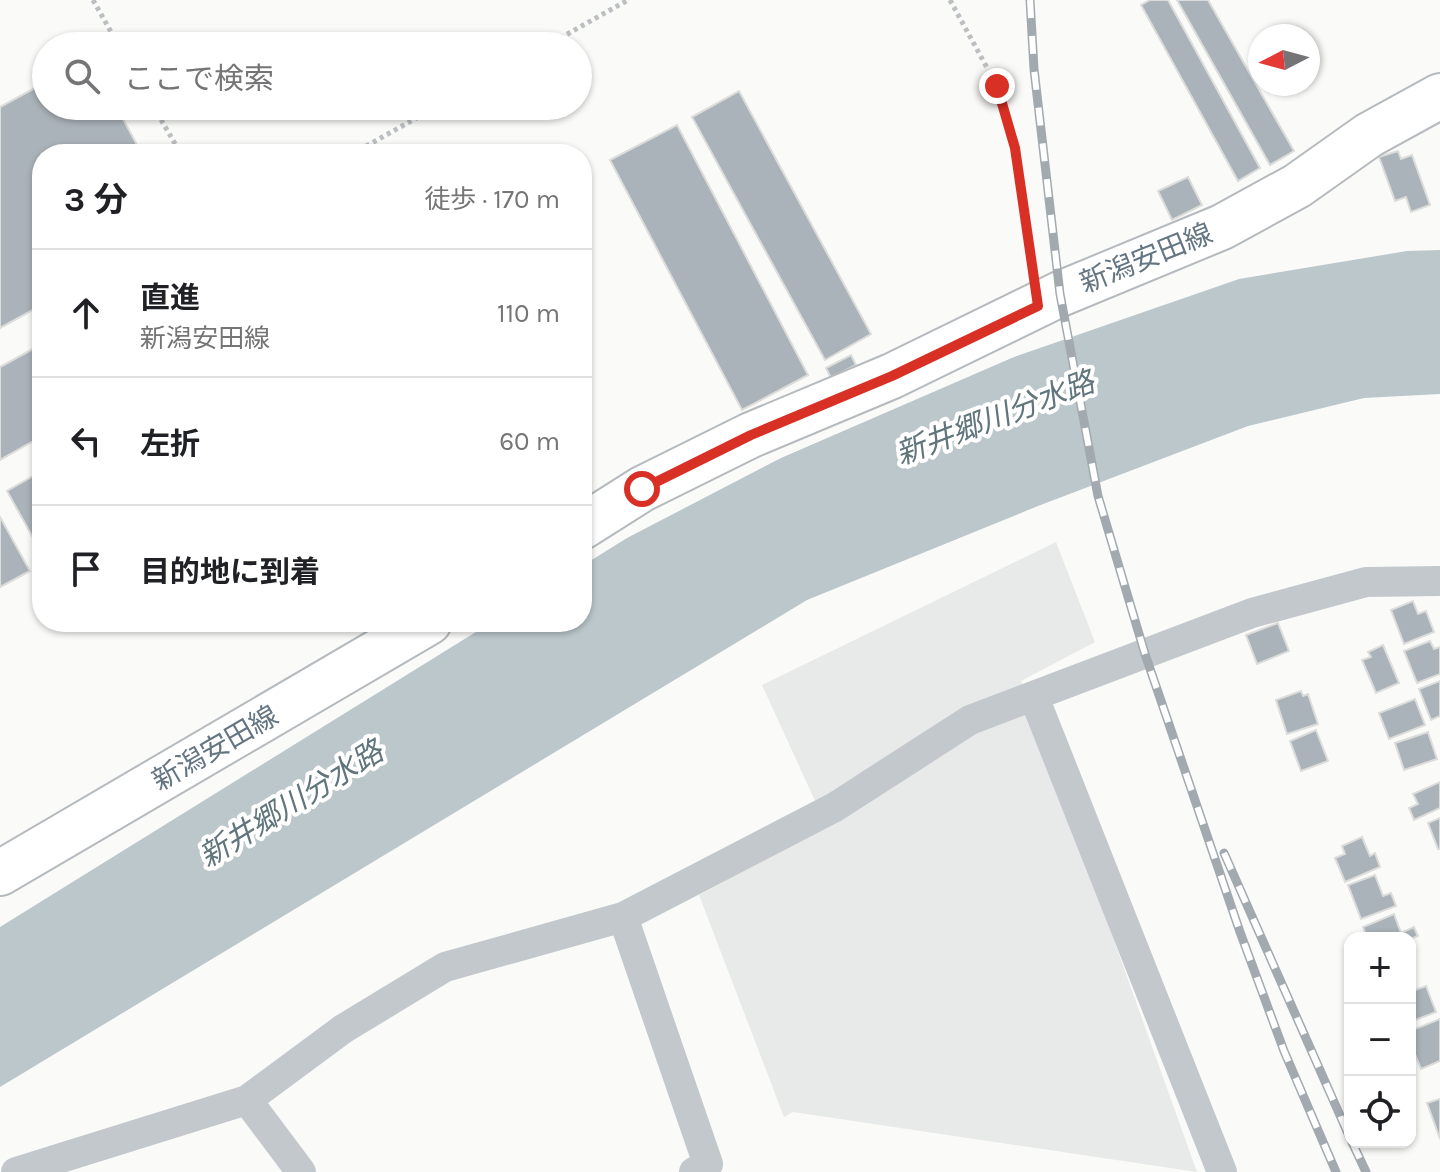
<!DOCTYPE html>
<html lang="ja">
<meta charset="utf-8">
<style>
:root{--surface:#fff;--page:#f2f2f2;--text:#202124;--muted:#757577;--line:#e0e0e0}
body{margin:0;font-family:Karla,"Noto Sans JP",sans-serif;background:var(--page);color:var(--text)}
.controls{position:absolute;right:24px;bottom:24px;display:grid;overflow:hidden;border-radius:16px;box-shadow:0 2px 6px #0004}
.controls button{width:72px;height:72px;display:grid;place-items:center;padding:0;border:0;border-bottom:2px solid var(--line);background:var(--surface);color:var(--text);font:40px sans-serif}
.compass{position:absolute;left:1248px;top:24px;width:72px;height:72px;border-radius:50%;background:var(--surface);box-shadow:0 2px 6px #0004;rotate:264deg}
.stop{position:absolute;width:24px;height:24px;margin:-18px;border:6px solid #d93025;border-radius:50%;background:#fff}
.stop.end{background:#d93025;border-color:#fff;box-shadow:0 2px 8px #0008}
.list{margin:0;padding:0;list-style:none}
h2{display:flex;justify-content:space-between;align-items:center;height:104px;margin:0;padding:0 32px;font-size:34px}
h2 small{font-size:26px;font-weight:400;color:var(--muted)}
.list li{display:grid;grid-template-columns:52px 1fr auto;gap:24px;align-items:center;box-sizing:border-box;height:128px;padding:0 32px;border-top:2px solid var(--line)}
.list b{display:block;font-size:30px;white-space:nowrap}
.list p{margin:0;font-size:26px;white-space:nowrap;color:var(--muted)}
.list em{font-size:26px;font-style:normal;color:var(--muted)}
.icon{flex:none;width:44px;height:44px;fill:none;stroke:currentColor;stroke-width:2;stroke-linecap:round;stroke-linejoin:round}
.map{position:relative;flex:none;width:1440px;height:1172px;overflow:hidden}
.search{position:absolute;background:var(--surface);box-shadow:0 2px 6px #0004;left:32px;top:32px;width:560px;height:88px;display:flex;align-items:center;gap:20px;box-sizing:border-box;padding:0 28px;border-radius:44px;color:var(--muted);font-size:30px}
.panel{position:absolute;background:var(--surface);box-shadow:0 2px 6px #0004;left:32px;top:144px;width:560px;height:488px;border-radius:32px}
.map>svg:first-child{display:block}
.built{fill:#e8e9e9}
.water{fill:#bbc7cb}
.building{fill:#aab3b9;stroke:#dcdcda;stroke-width:2}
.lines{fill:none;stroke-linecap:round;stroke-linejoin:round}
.primary-casing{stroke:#b5babe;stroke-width:48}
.path{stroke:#bbbfc2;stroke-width:5;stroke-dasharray:4 4;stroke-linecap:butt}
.street{stroke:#c3c8cc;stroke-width:30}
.primary{stroke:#fff;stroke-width:44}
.rail-casing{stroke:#a2aab0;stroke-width:9}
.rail{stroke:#fff;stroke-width:6;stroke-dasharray:18;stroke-linecap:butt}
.route{stroke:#d93025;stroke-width:10}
.labels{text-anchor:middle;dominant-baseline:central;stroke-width:8;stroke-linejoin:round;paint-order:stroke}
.street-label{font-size:28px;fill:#657683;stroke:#fff}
.water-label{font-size:30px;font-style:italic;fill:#60757c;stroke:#fff}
</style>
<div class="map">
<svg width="1440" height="1172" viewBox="0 0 1440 1172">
<rect width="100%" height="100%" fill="#fafaf8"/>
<!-- built -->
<path class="built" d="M1056,542L1095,642L1021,681L1197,1172L793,1112L784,1117L699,895L827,827L762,685Z"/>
<!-- water -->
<path class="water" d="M1440,250V394L1364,398L1248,426L1038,506L807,600L0,1087V927L492,622H582V566L627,538L781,458L1014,357L1239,279L1407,251Z"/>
<!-- building -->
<path class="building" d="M1150,0H1168L1260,168L1238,181L1141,5Z
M1177,0H1208L1294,151L1270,165Z
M46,82V106H116L142,154H42V305L0,328V107Z
M739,91L871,334L825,360L692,117Z
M677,125L808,375L742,410L610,160Z
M1398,151L1401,159L1412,155L1430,205L1411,212L1406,197L1395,201L1379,157Z
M1188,177L1202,205L1172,220L1158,191Z
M42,344V436L0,460V367Z
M851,355L856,365L831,378L826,368Z
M42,471V540L36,543L7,491Z
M0,517L30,571L0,587Z
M1413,601L1418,614L1426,611L1434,632L1404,644L1391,610Z
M1278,623L1289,651L1257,664L1246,635Z
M1430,641L1434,649L1440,647V674L1417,683L1404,651Z
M1383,645L1399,683L1376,693L1362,660L1371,657L1368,652Z
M1440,681V716L1431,720L1419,689Z
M1301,691L1303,696L1308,694L1318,724L1287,734L1276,700Z
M1415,699L1425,725L1389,739L1379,713Z
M1316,730L1328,761L1301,771L1290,741Z
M1428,732L1437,759L1404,770L1395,743Z
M1440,782V808L1414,820L1409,808L1418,804L1413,794Z
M1440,818V849H1438L1428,823Z
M1362,837L1370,856L1375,853L1380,867L1345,882L1335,858L1345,854L1342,846Z
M1375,875L1383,896L1391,893L1396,906L1361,919L1348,885Z
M1394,914L1401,933L1414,927L1418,936L1410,939L1367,938L1363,927Z
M1426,986L1436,1012L1410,1022V992Z
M1440,1019V1061L1421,1069L1410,1042V1031Z
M1440,1099V1139L1427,1103Z"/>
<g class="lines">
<!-- primary casing -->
<g class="primary-casing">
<path id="primary" d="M582,527L642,489L751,435L892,376L1060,294L1222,227L1297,186L1369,135L1440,96
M0,873L429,622"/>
</g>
<!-- path -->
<path class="path" d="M93,0L119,46
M950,0L997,86L1015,148L1033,271
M546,46L628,0
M153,106L181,154
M352,154L438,106"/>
<!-- street -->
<path class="street" d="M1034,697L1222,1172
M623,917L708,1164L694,1172
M247,1100L301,1172
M16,1172L247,1100L343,1029L445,967L623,917L835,807L970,720L1252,613L1366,582L1440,581"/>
<!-- primary -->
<use href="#primary" class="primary"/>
<!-- rail casing -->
<g class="rail-casing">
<path id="rail" d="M1030,0L1034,69L1060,294L1098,496L1145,654L1240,932L1284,1051L1336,1172
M1224,853L1350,1138
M1352,1142L1366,1172"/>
</g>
<!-- rail -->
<use href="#rail" class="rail"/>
</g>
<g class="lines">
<!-- route -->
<path class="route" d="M642,489L751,435L892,376L1038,306L1015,148L997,86"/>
</g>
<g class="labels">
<!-- street labels -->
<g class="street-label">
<text transform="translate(1146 258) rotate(-22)">新潟安田線</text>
<text transform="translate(215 748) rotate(-30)">新潟安田線</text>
</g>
<!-- water labels -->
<g class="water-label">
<text transform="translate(995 418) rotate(-21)">新井郷川分水路</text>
<text transform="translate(291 804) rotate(-32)">新井郷川分水路</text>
</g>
</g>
</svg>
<div class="controls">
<button>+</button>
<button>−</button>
<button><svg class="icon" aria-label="locate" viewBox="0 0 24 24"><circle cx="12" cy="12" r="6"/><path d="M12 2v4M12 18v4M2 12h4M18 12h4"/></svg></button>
</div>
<svg class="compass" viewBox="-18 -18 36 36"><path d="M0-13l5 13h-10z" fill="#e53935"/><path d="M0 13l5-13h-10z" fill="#757577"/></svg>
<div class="stop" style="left:642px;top:489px"></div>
<div class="stop end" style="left:997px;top:86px"></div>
<div class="search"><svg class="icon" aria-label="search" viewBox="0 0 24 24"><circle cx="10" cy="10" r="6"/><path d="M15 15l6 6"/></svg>ここで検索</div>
<section class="panel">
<h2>3 分<small>徒歩 · 170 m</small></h2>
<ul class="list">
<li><svg class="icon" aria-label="ahead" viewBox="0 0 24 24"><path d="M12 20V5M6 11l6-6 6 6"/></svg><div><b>直進</b><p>新潟安田線</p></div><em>110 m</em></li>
<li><svg class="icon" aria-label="left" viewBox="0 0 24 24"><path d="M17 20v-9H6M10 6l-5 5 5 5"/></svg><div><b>左折</b></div><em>60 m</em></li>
<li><svg class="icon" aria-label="arrive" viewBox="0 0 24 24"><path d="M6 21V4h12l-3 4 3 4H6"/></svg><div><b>目的地に到着</b></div></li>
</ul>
</section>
</div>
